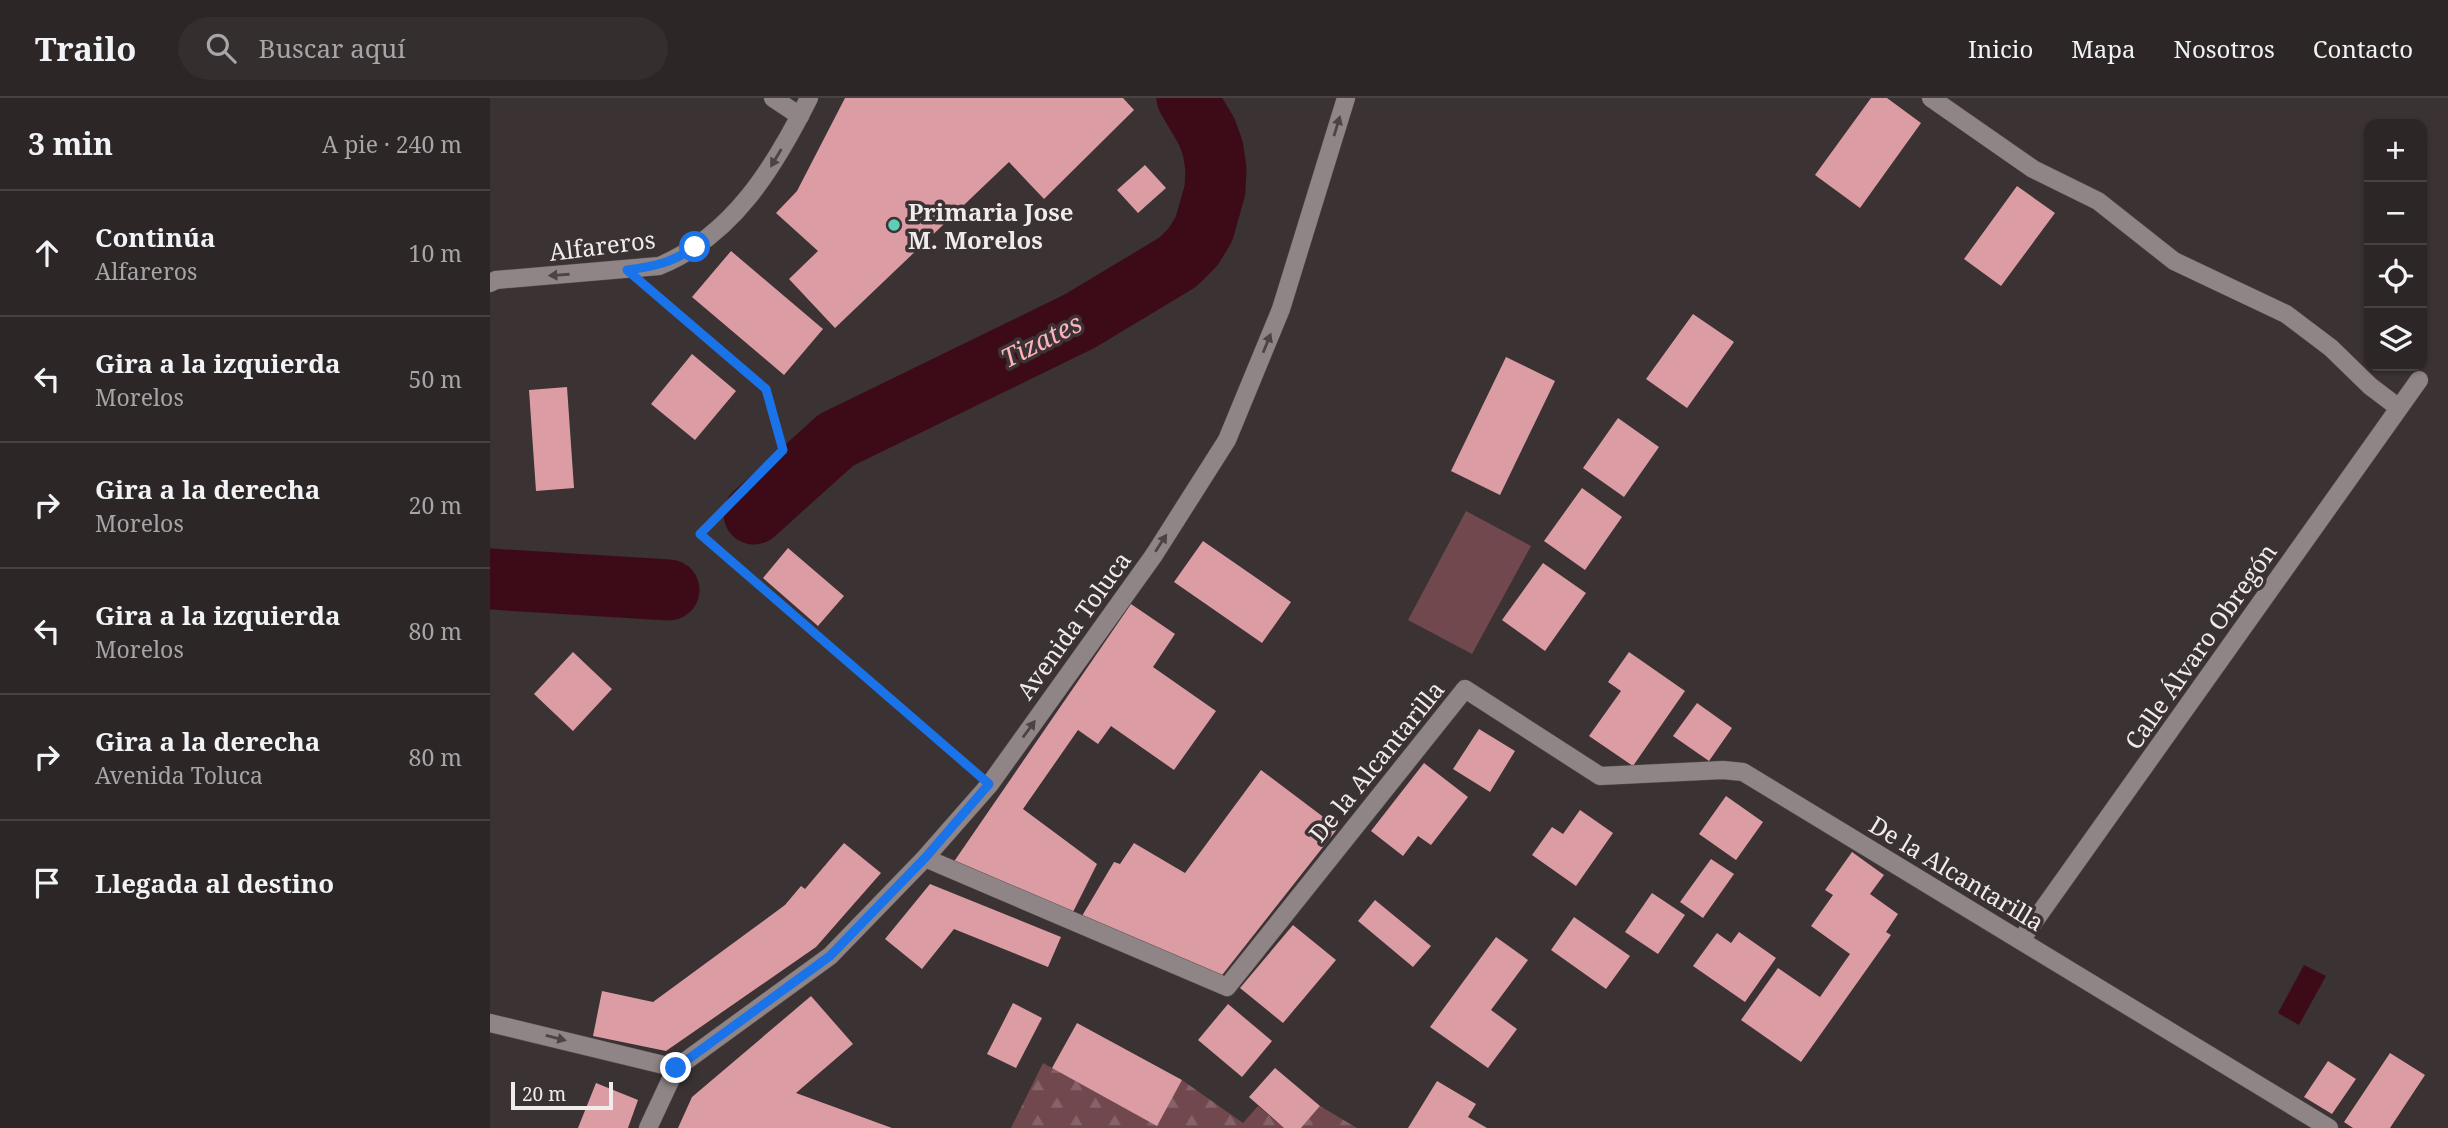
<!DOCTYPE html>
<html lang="es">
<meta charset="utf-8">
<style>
:root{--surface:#2c2626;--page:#342e2e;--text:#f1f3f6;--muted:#a6a5a7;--line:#484343}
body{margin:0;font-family:"Noto Serif",serif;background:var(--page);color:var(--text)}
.controls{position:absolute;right:21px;top:21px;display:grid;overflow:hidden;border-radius:14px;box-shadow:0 2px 5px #0004}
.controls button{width:63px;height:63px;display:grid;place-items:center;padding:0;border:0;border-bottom:2px solid var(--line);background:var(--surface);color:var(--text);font:35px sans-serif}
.scale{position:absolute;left:21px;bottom:18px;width:102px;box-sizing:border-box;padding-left:7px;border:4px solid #f1ecec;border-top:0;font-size:19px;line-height:24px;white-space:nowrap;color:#f1ecec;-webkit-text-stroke:5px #3b3233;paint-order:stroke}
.stop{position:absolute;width:21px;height:21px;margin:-16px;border:5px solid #1a73e8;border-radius:50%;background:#fff}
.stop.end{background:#1a73e8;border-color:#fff;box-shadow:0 2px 7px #0008}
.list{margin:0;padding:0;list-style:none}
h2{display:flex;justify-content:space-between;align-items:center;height:91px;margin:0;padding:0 28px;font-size:30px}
h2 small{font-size:23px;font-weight:400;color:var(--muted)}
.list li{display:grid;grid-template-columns:46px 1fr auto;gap:21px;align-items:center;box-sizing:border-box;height:126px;padding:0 28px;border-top:2px solid var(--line)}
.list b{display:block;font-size:26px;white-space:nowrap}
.list p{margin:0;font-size:23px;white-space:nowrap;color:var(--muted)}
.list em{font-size:23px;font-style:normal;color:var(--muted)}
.icon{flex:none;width:38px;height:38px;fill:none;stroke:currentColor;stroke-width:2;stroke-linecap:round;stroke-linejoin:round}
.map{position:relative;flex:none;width:1958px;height:1030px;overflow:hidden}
header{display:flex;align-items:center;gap:42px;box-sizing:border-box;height:98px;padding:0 35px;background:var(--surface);border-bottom:2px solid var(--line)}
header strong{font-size:33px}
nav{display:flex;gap:38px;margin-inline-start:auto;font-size:24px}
.search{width:490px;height:63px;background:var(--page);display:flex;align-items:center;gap:18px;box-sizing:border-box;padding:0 24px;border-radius:38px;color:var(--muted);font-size:26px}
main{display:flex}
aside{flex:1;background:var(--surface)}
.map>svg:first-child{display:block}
.forest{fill:url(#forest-firs)}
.pitch{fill:#71484e}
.water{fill:#3d0b17}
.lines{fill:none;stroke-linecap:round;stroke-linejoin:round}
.river{stroke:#3d0b17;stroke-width:61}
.building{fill:#dc9ca4}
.pedestrian-casing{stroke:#585151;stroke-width:19}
.minor-casing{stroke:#585151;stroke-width:19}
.tertiary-casing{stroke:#585151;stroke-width:19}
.path{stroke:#9a9393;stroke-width:4.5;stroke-dasharray:7 3.5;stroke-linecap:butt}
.pedestrian{stroke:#908586;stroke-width:18}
.minor{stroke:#908586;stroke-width:18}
.tertiary{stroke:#908586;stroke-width:18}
.oneway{fill:#4c4344}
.route{stroke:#1a73e8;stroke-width:9}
.poi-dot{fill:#5eceb7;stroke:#3b3233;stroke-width:2.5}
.labels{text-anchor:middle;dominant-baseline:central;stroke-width:7;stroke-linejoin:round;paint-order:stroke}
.poi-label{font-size:24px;font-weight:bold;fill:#f1ecec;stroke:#3b3233;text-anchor:start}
.street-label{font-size:24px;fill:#f1ecec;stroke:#3b3233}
.water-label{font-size:26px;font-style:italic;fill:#fcb3bc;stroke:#3b3233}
</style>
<header>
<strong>Trailo</strong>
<div class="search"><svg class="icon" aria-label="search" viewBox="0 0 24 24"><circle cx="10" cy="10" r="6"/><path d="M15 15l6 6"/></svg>Buscar aquí</div>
<nav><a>Inicio</a><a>Mapa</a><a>Nosotros</a><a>Contacto</a></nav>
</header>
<main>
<aside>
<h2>3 min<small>A pie · 240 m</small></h2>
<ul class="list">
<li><svg class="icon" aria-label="ahead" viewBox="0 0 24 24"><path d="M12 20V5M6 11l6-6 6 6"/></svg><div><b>Continúa</b><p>Alfareros</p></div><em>10 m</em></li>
<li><svg class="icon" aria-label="left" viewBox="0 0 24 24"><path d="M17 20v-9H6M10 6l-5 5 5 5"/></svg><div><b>Gira a la izquierda</b><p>Morelos</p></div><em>50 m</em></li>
<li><svg class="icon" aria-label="right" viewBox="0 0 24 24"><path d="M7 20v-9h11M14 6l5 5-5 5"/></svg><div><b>Gira a la derecha</b><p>Morelos</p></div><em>20 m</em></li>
<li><svg class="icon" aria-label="left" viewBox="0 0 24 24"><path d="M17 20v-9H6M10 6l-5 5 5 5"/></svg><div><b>Gira a la izquierda</b><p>Morelos</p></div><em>80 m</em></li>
<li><svg class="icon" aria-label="right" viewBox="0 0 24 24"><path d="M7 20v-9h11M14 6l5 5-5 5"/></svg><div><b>Gira a la derecha</b><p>Avenida Toluca</p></div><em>80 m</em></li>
<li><svg class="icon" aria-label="arrive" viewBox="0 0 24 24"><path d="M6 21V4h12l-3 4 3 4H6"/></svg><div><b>Llegada al destino</b></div></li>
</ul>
</aside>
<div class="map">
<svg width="1958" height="1030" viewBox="0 0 1958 1030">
<defs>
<pattern id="forest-firs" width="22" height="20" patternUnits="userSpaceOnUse" patternTransform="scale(1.75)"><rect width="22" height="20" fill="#71484e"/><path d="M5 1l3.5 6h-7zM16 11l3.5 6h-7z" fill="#866368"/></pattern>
</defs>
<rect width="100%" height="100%" fill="#3b3233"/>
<!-- forest -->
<path class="forest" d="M553,965L667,1027L692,982L753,1025L768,1008L794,1030H521Z
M830,1008L867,1030H811Z"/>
<!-- pitch -->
<path class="pitch" d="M976,413L1041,448L982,556L918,522Z"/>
<!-- water -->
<path class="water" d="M1814,867L1836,878L1809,927L1788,915Z"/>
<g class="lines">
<!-- river -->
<path class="river" d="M264,416L346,342L590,223L688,164L703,149L714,131L725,92L726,71L723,51L717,34L697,0
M0,481L179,492"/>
</g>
<!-- building -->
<path class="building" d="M355,0H633L644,12L554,101L519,64L345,230L299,181L328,153L286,115L307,93Z
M1381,0H1397L1431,25L1370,110L1325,77Z
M655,67L676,90L648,115L627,92Z
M1527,88L1565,115L1511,188L1474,161Z
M241,153L333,231L294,277L202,199Z
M1203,216L1244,244L1197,310L1156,281Z
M202,256L246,293L205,342L161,306Z
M1016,259L1065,283L1010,397L961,373Z
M77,289L84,390L46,393L39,292Z
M1128,320L1169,349L1134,399L1093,370Z
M1092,390L1132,419L1095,472L1054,443Z
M713,443L801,504L772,545L684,484Z
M298,450L354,498L328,528L273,480Z
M1053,465L1096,495L1055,553L1012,522Z
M641,506L685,536L663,569L726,613L684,672L621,628L608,646L588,632L533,711L607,766L583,814L463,765Z
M83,554L122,591L83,633L44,596Z
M1139,554L1195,593L1143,668L1099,638L1131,593L1118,584Z
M1207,605L1242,630L1219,663L1183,638Z
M989,631L1025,653L1000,694L963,671Z
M934,665L978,699L941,747L928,738L913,758L881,733Z
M771,672L848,730L729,881L592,818L624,764L630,766L644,745L695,775Z
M1236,698L1273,724L1246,762L1209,736Z
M1090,712L1123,735L1086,788L1042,757L1062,729L1073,736Z
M354,745L391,775L326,849L176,953L103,938L112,893L163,904L295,807L311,788L315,791Z
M1362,754L1394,777L1380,796L1408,816L1396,834L1401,837L1311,964L1251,922L1288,870L1330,899L1360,856L1321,828L1343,797L1335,792Z
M1221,761L1244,776L1213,820L1190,804Z
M440,786L571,839L558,869L464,831L432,871L395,841Z
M1162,795L1195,817L1168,856L1135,834Z
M885,802L941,848L923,869L868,823Z
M1084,819L1140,858L1116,891L1061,852Z
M803,827L846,862L793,925L750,890Z
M1249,834L1286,860L1255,904L1203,868L1227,835L1241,845Z
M1006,839L1038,862L1001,912L1027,931L998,970L940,929Z
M321,898L363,946L306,995L402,1030H188L202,999Z
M523,905L552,920L526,970L497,956Z
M738,906L782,943L752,979L708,942Z
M587,925L692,982L667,1028L562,970Z
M1900,955L1935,977L1900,1030H1863L1854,1024Z
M1838,963L1866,981L1842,1016L1814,999Z
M785,970L830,1008L811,1030H794L759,999Z
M947,983L986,1006L978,1019L997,1030H918Z
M106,985L148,1002L138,1030H88Z"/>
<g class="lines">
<!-- pedestrian casing -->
<g class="pedestrian-casing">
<path id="pedestrian" d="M283,0L310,18"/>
</g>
<!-- minor casing -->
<g class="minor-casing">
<path id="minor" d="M1441,0L1543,71L1608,103L1684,163L1796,216L1841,250L1880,288L1909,310
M0,185L6,182L169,168C243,138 285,68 319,0
M435,760L737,889L975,591L1110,678L1233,672L1253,674L1839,1030
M1531,842L1929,282
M0,925L186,970"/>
</g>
<!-- tertiary casing -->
<g class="tertiary-casing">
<path id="tertiary" d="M158,1030L186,970L340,858L435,760L500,686L664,457L737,342L791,211L856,0"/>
</g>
<!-- path -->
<path class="path" d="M164,194L276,291L293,352L210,436L480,669"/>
<!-- pedestrian -->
<use href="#pedestrian" class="pedestrian"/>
<!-- minor -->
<use href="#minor" class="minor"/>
<!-- tertiary -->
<use href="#tertiary" class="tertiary"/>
</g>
<!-- one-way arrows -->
<defs><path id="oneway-solid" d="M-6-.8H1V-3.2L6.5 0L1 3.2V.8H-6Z" transform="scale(1.75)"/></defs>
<g class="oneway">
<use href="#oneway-solid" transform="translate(847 28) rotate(-73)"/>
<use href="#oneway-solid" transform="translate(286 60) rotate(121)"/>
<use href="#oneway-solid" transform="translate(69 177) rotate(176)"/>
<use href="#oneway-solid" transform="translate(777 245) rotate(-68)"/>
<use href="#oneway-solid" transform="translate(671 445) rotate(-57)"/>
<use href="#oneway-solid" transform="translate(539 631) rotate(-54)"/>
<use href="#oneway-solid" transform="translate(66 940) rotate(14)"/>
</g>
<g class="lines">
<!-- route -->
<path class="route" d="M186,970L340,858L435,760L499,686L210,436L293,352L276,291L137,172C166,168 181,165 205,149"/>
</g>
<!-- markers -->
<circle class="poi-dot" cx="404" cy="127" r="7"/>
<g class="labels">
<!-- poi labels -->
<g class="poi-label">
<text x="418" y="113">Primaria Jose<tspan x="418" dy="28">M. Morelos</tspan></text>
</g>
<!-- street labels -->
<g class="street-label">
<text transform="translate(112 147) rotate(-7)">Alfareros</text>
<text transform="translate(583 527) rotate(-54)">Avenida Toluca</text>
<text transform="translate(1710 548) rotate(-55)">Calle Álvaro Obregón</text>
<text transform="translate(886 663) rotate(-51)">De la Alcantarilla</text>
<text transform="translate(1467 775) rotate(31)">De la Alcantarilla</text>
</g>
<!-- water labels -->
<g class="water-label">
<text transform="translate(551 242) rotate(-27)">Tizates</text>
</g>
</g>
</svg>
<div class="controls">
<button>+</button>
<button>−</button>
<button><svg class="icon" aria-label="locate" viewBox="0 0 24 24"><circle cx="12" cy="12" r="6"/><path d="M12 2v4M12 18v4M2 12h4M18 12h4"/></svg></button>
<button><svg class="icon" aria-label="layers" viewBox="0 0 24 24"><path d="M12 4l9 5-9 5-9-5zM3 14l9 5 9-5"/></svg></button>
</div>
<div class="scale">20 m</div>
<div class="stop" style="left:205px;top:149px"></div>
<div class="stop end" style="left:186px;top:970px"></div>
</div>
</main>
